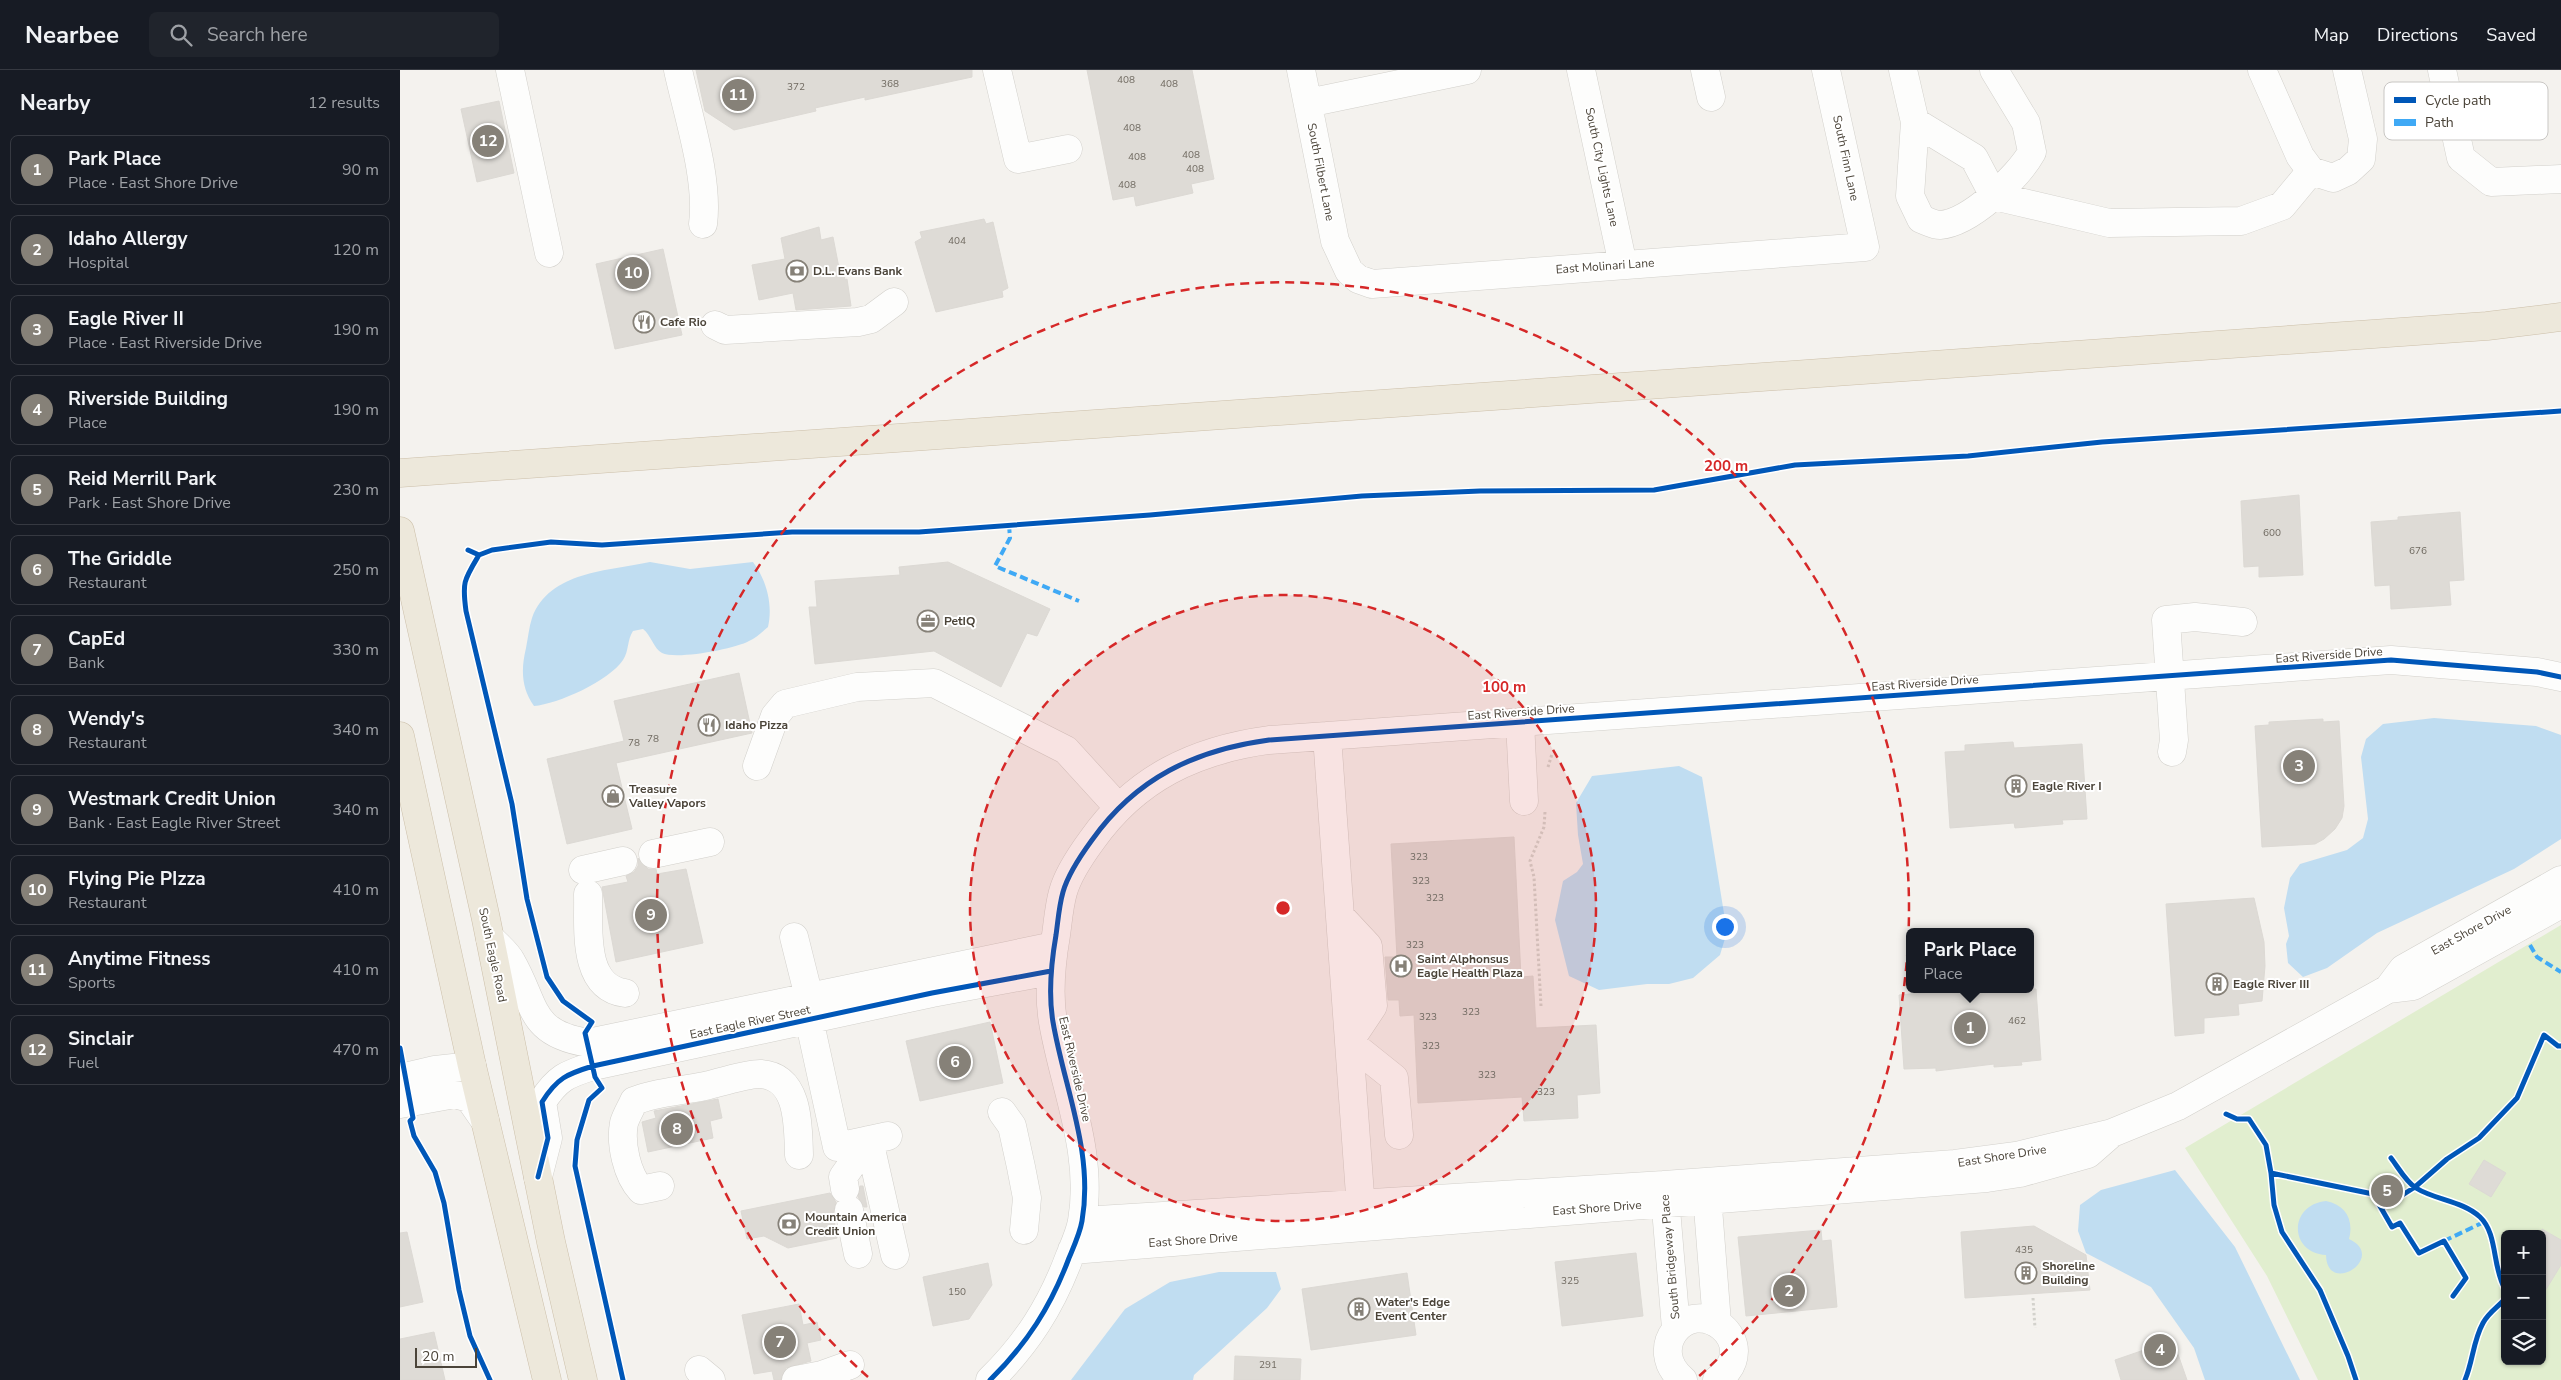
<!DOCTYPE html>
<meta charset="utf-8">
<style>
:root{--surface:#171b24;--page:#20242c;--text:#f1f3f6;--muted:#9ea1a6;--line:#363941;--accent:#868178}
body{margin:0;font-family:"Nunito Sans",sans-serif;background:var(--page);color:var(--text)}
.controls{position:absolute;right:15px;bottom:15px;display:grid;overflow:hidden;border-radius:8px;box-shadow:0 1px 4px #0004}
.controls button{width:45px;height:45px;display:grid;place-items:center;padding:0;border:0;border-bottom:1px solid var(--line);background:var(--surface);color:var(--text);font:25px sans-serif}
.scale{position:absolute;left:15px;bottom:12px;width:62px;box-sizing:border-box;padding-left:5px;border:2px solid #4b4439;border-top:0;font-size:14px;line-height:18px;white-space:nowrap;color:#4b4439;-webkit-text-stroke:4px #fff;paint-order:stroke}
.you{position:absolute;left:1324px;top:856px;width:18px;height:18px;margin:-12px;border:4px solid #fff;border-radius:50%;background:#1a73e8;box-shadow:0 0 0 8px #1a73e833}
.badge{display:grid;place-items:center;width:32px;height:32px;border-radius:50%;background:var(--accent);color:#fff;font-size:16px;font-weight:700}
.pin{position:absolute;translate:-50% -50%;border:2px solid #fff;box-shadow:0 1px 5px #0006}
.popup{position:absolute;left:1506px;top:858px;width:128px;height:65px;box-sizing:border-box;display:grid;place-content:center;border-radius:8px;background:var(--surface);filter:drop-shadow(0 1px 4px #0005);font-size:16px;white-space:nowrap;color:var(--muted)}
.popup b{font-size:19px;color:var(--text)}
.popup::after{content:'';position:absolute;left:50%;top:100%;margin-left:-10px;border:10px solid transparent;border-top-color:var(--surface)}
.list{margin:0;padding:0;list-style:none}
h2{display:flex;justify-content:space-between;align-items:center;height:65px;margin:0;padding:0 20px;font-size:21px}
h2 small{font-size:16px;font-weight:400;color:var(--muted)}
.list li{display:grid;grid-template-columns:32px 1fr auto;gap:15px;align-items:center;box-sizing:border-box;height:70px;margin:0 10px 10px;padding:0 10px;border:1px solid var(--line);border-radius:8px}
.list b{display:block;font-size:19px;white-space:nowrap}
.list p{margin:0;font-size:16px;white-space:nowrap;color:var(--muted)}
.list em{font-size:16px;font-style:normal;color:var(--muted)}
.icon{flex:none;width:28px;height:28px;fill:none;stroke:currentColor;stroke-width:2;stroke-linecap:round;stroke-linejoin:round}
.map{position:relative;flex:none;width:2161px;height:1310px;overflow:hidden}
header{display:flex;align-items:center;gap:30px;box-sizing:border-box;height:70px;padding:0 25px;background:var(--surface);border-bottom:1px solid var(--line)}
header strong{font-size:24px}
nav{display:flex;gap:28px;margin-inline-start:auto;font-size:18px}
.search{width:350px;height:45px;background:var(--page);display:flex;align-items:center;gap:12px;box-sizing:border-box;padding:0 18px;border-radius:8px;color:var(--muted);font-size:19px}
main{display:flex}
aside{flex:1;background:var(--surface)}
.map>svg:first-child{display:block}
.green{fill:#e1eecf;fill-rule:evenodd}
.water{fill:#c0ddf1}
.building{fill:#dedbd6;stroke:#dcd9d4}
.lines{fill:none;stroke-linecap:round;stroke-linejoin:round}
.minor-casing{stroke:#d2d0cb;stroke-width:29}
.highway-casing{stroke:#ccbfa9;stroke-width:29}
.path{stroke:#d3d2cc;stroke-width:3;stroke-dasharray:2.5 2.5;stroke-linecap:butt}
.minor{stroke:#fdfdfc;stroke-width:28}
.highway{stroke:#ede8db;stroke-width:28}
.quiet{stroke:#3fa9f5;stroke-width:4;stroke-dasharray:8 4;stroke-linecap:butt}
.cycleway-casing{stroke:#fff;stroke-width:8}
.cycleway{stroke:#0057b8;stroke-width:5}
.ring{fill:none;stroke:#d62828;stroke-width:2.5;stroke-dasharray:9 6}
.labels{text-anchor:middle;dominant-baseline:central;stroke-width:4;stroke-linejoin:round;paint-order:stroke}
.number-label{font-size:10px;fill:#706a61}
.street-label{font-size:12px;fill:#4b4439;stroke:#fff}
.poi-label{font-size:12px;font-weight:bold;fill:#4b4439;stroke:#fff;text-anchor:start}
.key{fill:#fff;stroke:#c9c7c4;stroke-width:1}
.key-label{font-size:14px;fill:#4b4439}
.centre{fill:#d62828;stroke:#fff;stroke-width:2.5}
.ring-label{font-size:15px;text-anchor:middle;font-weight:bold;fill:#d62828;stroke:#fff;stroke-width:4;stroke-linejoin:round;paint-order:stroke}
</style>
<header>
<strong>Nearbee</strong>
<div class="search"><svg class="icon" aria-label="search" viewBox="0 0 24 24"><circle cx="10" cy="10" r="6"/><path d="M15 15l6 6"/></svg>Search here</div>
<nav><a>Map</a><a>Directions</a><a>Saved</a></nav>
</header>
<main>
<aside>
<h2>Nearby<small>12 results</small></h2>
<ul class="list">
<li><span class="badge">1</span><div><b>Park Place</b><p>Place · East Shore Drive</p></div><em>90 m</em></li>
<li><span class="badge">2</span><div><b>Idaho Allergy</b><p>Hospital</p></div><em>120 m</em></li>
<li><span class="badge">3</span><div><b>Eagle River II</b><p>Place · East Riverside Drive</p></div><em>190 m</em></li>
<li><span class="badge">4</span><div><b>Riverside Building</b><p>Place</p></div><em>190 m</em></li>
<li><span class="badge">5</span><div><b>Reid Merrill Park</b><p>Park · East Shore Drive</p></div><em>230 m</em></li>
<li><span class="badge">6</span><div><b>The Griddle</b><p>Restaurant</p></div><em>250 m</em></li>
<li><span class="badge">7</span><div><b>CapEd</b><p>Bank</p></div><em>330 m</em></li>
<li><span class="badge">8</span><div><b>Wendy's</b><p>Restaurant</p></div><em>340 m</em></li>
<li><span class="badge">9</span><div><b>Westmark Credit Union</b><p>Bank · East Eagle River Street</p></div><em>340 m</em></li>
<li><span class="badge">10</span><div><b>Flying Pie PIzza</b><p>Restaurant</p></div><em>410 m</em></li>
<li><span class="badge">11</span><div><b>Anytime Fitness</b><p>Sports</p></div><em>410 m</em></li>
<li><span class="badge">12</span><div><b>Sinclair</b><p>Fuel</p></div><em>470 m</em></li>
</ul>
</aside>
<div class="map">
<svg width="2161" height="1310" viewBox="0 0 2161 1310">
<rect width="100%" height="100%" fill="#f4f2ee"/>
<!-- green -->
<path class="green" d="M2161,855V1310H1918L1867,1206L1785,1078ZM2105,1164H2142V1291H2105Z"/>
<!-- water -->
<path class="water" d="M250,492L290,499L353,492C367,511 373,535 368,557C362,562 356,568 349,571C335,579 276,590 262,583C254,579 251,565 243,559L233,561C227,570 229,581 223,590C209,611 158,634 134,636C121,618 121,599 126,578C128,568 129,557 132,548C149,501 209,501 250,492Z
M2034,648L2136,656L2161,665V769L2114,799L1977,863L1927,898L1903,907L1888,893L1886,874L1889,866L1884,838L1890,808L1900,794L1947,780L1963,768L1968,749L1961,687L1966,669L1983,654Z
M1279,696L1302,707L1327,862L1320,885L1293,908L1269,914H1247L1199,920L1169,906L1155,850L1163,811L1177,802L1183,794L1178,765L1176,733L1192,706Z
M1775,1100L1835,1177L1900,1310H1805L1794,1278L1751,1217L1686,1183L1678,1161L1680,1135L1701,1120Z
M1926,1131C1946,1135 1954,1150 1949,1169C1988,1187 1927,1227 1926,1185C1889,1183 1888,1135 1926,1131Z
M819,1202H876L881,1219L867,1238L794,1305L793,1310H671L725,1239L770,1212Z"/>
<!-- building -->
<path class="building" d="M296,0H572V7L465,30V27L415,38L416,41L334,60L305,41Z
M687,0H792L814,109L791,114L793,123L736,136L734,126L713,130Z
M99,31L114,103L77,112L61,39Z
M584,149L586,154L593,152L608,218L602,221L603,227L536,242L515,172L522,168L520,162Z
M419,157L421,170L433,167L440,203H444L445,210L447,209L451,236L396,240L393,223L359,230L352,195L385,189L381,168Z
M263,179L282,265L215,279L196,194Z
M1899,425L1903,505L1859,507V496L1844,497L1841,431Z
M2060,442L2064,510L2049,511L2051,535L1991,539L1990,515L1975,516L1971,452L1998,450V447Z
M548,492L650,539L637,566L627,563L601,617L534,581L415,594L409,537H417L415,511L500,505L499,497Z
M339,603L352,663L216,693L232,759L167,774L147,689L224,671L214,631Z
M1923,649V652L1939,651L1944,736L1942,748L1935,759L1924,769L1915,774L1862,777L1855,656L1869,655V652Z
M1613,672L1614,678L1682,674L1687,749L1662,750L1663,754L1615,758L1614,753L1550,758L1545,682L1565,681V675Z
M1114,767L1121,907L1133,906L1136,958L1196,955L1200,1023L1177,1025L1178,1048L1124,1051L1122,1027L1018,1033L1014,945L1000,946L999,930H988L985,887H997L991,774Z
M238,788L248,799H256L257,804L286,799L303,873L216,892L202,817L228,812L226,806L234,802L238,796Z
M1854,828L1864,872L1865,896L1862,931L1838,934L1839,945L1804,948V963L1775,966L1766,834Z
M1530,919H1636L1641,990L1621,992L1622,995L1594,997V994L1536,1001V998L1504,999L1499,925L1530,922Z
M590,952L603,1013L520,1031L506,971Z
M318,1029L322,1048L310,1051L313,1068L248,1082L242,1052L256,1048L254,1041Z
M2084,1090L2106,1103L2091,1127L2069,1114Z
M460,1116H463L467,1137H464L458,1127Z
M430,1123L436,1132L433,1144L437,1168L388,1178L364,1166L347,1169L341,1141Z
M1634,1156L1686,1185L1690,1220L1565,1228L1561,1162Z
M2142,1159L2161,1170V1195L2142,1226Z
M1421,1160L1422,1171L1431,1170L1437,1237L1346,1246L1338,1167Z
M7,1162L23,1232L0,1237V1163Z
M1236,1183L1243,1246L1162,1256L1155,1192Z
M588,1193L592,1215L569,1249L533,1256L523,1207Z
M1007,1203L1016,1265L911,1280L902,1219Z
M399,1234L403,1255L417,1252L421,1270L407,1273L411,1291L386,1298L381,1310H374L372,1301L354,1304L342,1245Z
M34,1262L45,1310H0V1269Z
M1773,1270L1787,1310H1721L1715,1290Z
M835,1286L901,1289L900,1310H834Z"/>
<g class="lines">
<!-- minor casing -->
<g class="minor-casing">
<path id="minor" d="M110,0L149,183
M278,0C288,46 309,109 303,154
M597,0L618,89L668,79
M901,0L935,171L949,201L958,209L972,214L1465,177L1426,0
M1181,0L1223,195
M1305,0L1311,27
M1503,0L1515,52L1510,126L1521,149C1527,151 1534,155 1540,155C1570,153 1618,107 1632,82L1626,53L1594,0
M1862,0L1900,86L1911,101L1933,108L1948,101L1961,89L1963,69L1947,0
M2042,0L2061,88L2091,112L2161,109
M908,33L1067,0
M1515,52L1574,88L1594,126L1709,153L1841,151L1882,136L1911,101
M315,255L325,260L458,252L471,249L494,232
M1120,652L1124,731
M927,666L962,1153
M1772,682L1774,670L1766,550L1795,547L1843,552
M357,696L375,646L385,634L457,617L534,613L666,680L718,737
M253,784L310,772
M183,800L223,791
M188,824C189,856 181,917 225,923
M940,846L968,876L973,936L949,972L994,1008L999,1065
M394,867L409,927V949L437,1077L488,1066
M90,868C97,875 107,883 111,891C137,936 128,963 188,973L654,876
M1988,919L2003,899L2161,810
M0,1008L35,1000L72,996
M0,1034L55,1024L69,1028L85,1051
M602,1042L612,1056L621,1097L627,1128L624,1160
M1712,1063L1778,1036L1988,919L2013,916L2161,834
M469,1070L495,1185
M138,1107L148,1068L142,1032C157,1008 167,1004 193,996L532,923L651,901
M1306,1112L1317,1253
M1264,1115L1276,1258
M260,1116L241,1120C227,1105 220,1074 224,1053C226,1046 231,1038 234,1031C256,1022 281,1021 305,1016C318,1013 349,1003 361,1004C400,1007 398,1057 399,1085
M445,1119L443,1107L469,1070
M449,1140L458,1184
M672,1180L1587,1108L1620,1103L1688,1084L1712,1063L1616,1086L1555,1094L1264,1115L682,1151
M299,1300L311,1310
M396,1310L422,1305L450,1295
M590,1310C627,1274 651,1236 669,1188C674,1176 680,1163 682,1151C694,1083 664,1017 653,952C648,923 651,894 656,865C658,851 659,836 663,822C668,804 681,785 692,770C736,708 795,680 869,670L1991,590L2137,602L2161,607
M1283,1310C1245,1279 1286,1228 1322,1257C1329,1263 1334,1272 1334,1281C1334,1293 1327,1303 1317,1310"/>
</g>
<!-- highway casing -->
<g class="highway-casing">
<path id="highway" d="M0,403L2087,256L2161,247
M0,461L86,849L151,1172L183,1310
M0,666L72,996L147,1310"/>
</g>
<!-- path -->
<path class="path" d="M1148,697L1152,684
M1141,936L1134,807L1130,791L1144,757L1145,742
M1633,1228L1635,1258"/>
<!-- minor -->
<use href="#minor" class="minor"/>
<!-- highway -->
<use href="#highway" class="highway"/>
<!-- quiet -->
<path class="quiet" d="M609,455L610,468L595,496L679,531
M2130,875L2137,887L2161,902
M2044,1171L2084,1152"/>
<!-- cycleway casing -->
<g class="cycleway-casing">
<path id="cycleway" d="M68,480L79,485L92,480L151,472L202,475L392,462H519L750,445L962,426L1080,421L1254,420L1395,395L1568,386L1702,372L2161,341
M79,485C64,510 62,512 66,541L112,734L127,829L147,907L163,931L192,952L185,963L195,1007L202,1018L189,1030L177,1070L175,1096L223,1310
M0,978L13,1048L10,1051L14,1066L35,1102L44,1133L59,1220L70,1266L90,1310
M1826,1044L1837,1049H1849L1866,1075L1871,1103
M1991,1088C1998,1097 2006,1112 2016,1118C2035,1130 2063,1131 2080,1147C2098,1164 2092,1197 2105,1219
M138,1107L148,1068L142,1032C157,1008 167,1004 193,996L532,923L651,901
M1982,1138L2015,1117L2047,1089L2079,1068L2117,1028L2144,965L2158,976H2161
M590,1310C627,1274 651,1236 669,1188C674,1176 680,1163 682,1151C694,1083 664,1017 653,952C648,923 651,894 656,865C658,851 659,836 663,822C668,804 681,785 692,770C736,708 795,680 869,670L1991,590L2137,602L2161,607
M1956,1310L1948,1286L1920,1220L1882,1162L1874,1135L1871,1103L1973,1124L1992,1157L2000,1153L2019,1183L2044,1171L2066,1208L2053,1226
M2065,1310C2073,1291 2073,1271 2083,1253C2089,1242 2097,1238 2105,1229"/>
</g>
<!-- cycleway -->
<use href="#cycleway" class="cycleway"/>
</g>
<!-- distance rings -->
<circle cx="883" cy="838" r="313" fill="#d62828" fill-opacity=".12"/>
<g class="ring">
<circle cx="883" cy="838" r="313"/>
<path d="M468 1307A626 626 0 1 1 1298 1307"/>
</g>
<!-- icons -->
<defs>
<g id="bank-ring" transform="scale(1.125)"><circle r="9.5" fill="#fff" stroke="#868178" stroke-width="1.5"/><path d="M-6-4H6V4H-6ZM0-2.3a2.3 2.3 0 1 0 0 4.6a2.3 2.3 0 1 0 0-4.6Z" fill="#868178"/></g>
<g id="restaurant-ring" transform="scale(1.125)"><circle r="9.5" fill="#fff" stroke="#868178" stroke-width="1.5"/><path d="M-5-6h1v4h1v-4h1v4h1v-4h1v5L-1.5 .5V6h-2V.5L-5-1ZM5-6V6H3V1.5H1.5Q1.5-4 5-6Z" fill="#868178"/></g>
<g id="office-ring" transform="scale(1.125)"><circle r="9.5" fill="#fff" stroke="#868178" stroke-width="1.5"/><path d="M-6-3h4V-5.5h4V-3h4V5H-6ZM-1-4.5V-3h2v-1.5ZM-6 0V1H6V0Z" fill="#868178"/></g>
<g id="building-ring" transform="scale(1.125)"><circle r="9.5" fill="#fff" stroke="#868178" stroke-width="1.5"/><path d="M-4-6H4V6H1V3H-1V6H-4ZM-2.5-4.3h1.7v1.8h-1.7ZM.8-4.3h1.7v1.8H.8ZM-2.5-1h1.7V.8h-1.7ZM.8-1h1.7V.8H.8Z" fill="#868178"/></g>
<g id="shop-ring" transform="scale(1.125)"><circle r="9.5" fill="#fff" stroke="#868178" stroke-width="1.5"/><path d="M-5-2.5h2.3a2.7 3.5 0 0 1 5.4 0H5L5.5 6h-11ZM-1.5-2.5h3a1.5 2.3 0 0 0-3 0Z" fill="#868178"/></g>
<g id="hospital-ring" transform="scale(1.125)"><circle r="9.5" fill="#fff" stroke="#868178" stroke-width="1.5"/><path d="M-5-5h3v3.5h4V-5h3V5h-3V1.5h-4V5h-3Z" fill="#868178"/></g>
</defs>
<g fill-rule="evenodd">
<use href="#bank-ring" x="397" y="201"/>
<use href="#restaurant-ring" x="244" y="252"/>
<use href="#office-ring" x="528" y="551"/>
<use href="#restaurant-ring" x="309" y="655"/>
<use href="#building-ring" x="1616" y="716"/>
<use href="#shop-ring" x="213" y="726"/>
<use href="#hospital-ring" x="1001" y="896"/>
<use href="#building-ring" x="1817" y="914"/>
<use href="#bank-ring" x="389" y="1154"/>
<use href="#building-ring" x="1626" y="1203"/>
<use href="#building-ring" x="959" y="1239"/>
</g>
<g class="labels">
<!-- number labels -->
<g class="number-label">
<text x="726" y="10">408</text>
<text x="490" y="14">368</text>
<text x="769" y="14">408</text>
<text x="396" y="17">372</text>
<text x="732" y="58">408</text>
<text x="791" y="85">408</text>
<text x="737" y="87">408</text>
<text x="795" y="99">408</text>
<text x="727" y="115">408</text>
<text x="557" y="171">404</text>
<text x="1872" y="463">600</text>
<text x="2018" y="481">676</text>
<text x="253" y="669">78</text>
<text x="234" y="673">78</text>
<text x="1019" y="787">323</text>
<text x="1021" y="811">323</text>
<text x="1035" y="828">323</text>
<text x="1015" y="875">323</text>
<text x="1071" y="942">323</text>
<text x="1028" y="947">323</text>
<text x="1617" y="951">462</text>
<text x="1031" y="976">323</text>
<text x="1087" y="1005">323</text>
<text x="1146" y="1022">323</text>
<text x="1624" y="1180">435</text>
<text x="1170" y="1211">325</text>
<text x="557" y="1222">150</text>
<text x="868" y="1295">291</text>
</g>
<!-- street labels -->
<g class="street-label">
<text transform="translate(1446 88) rotate(78)">South Finn Lane</text>
<text transform="translate(1202 97) rotate(78)">South City Lights Lane</text>
<text transform="translate(921 102) rotate(79)">South Filbert Lane</text>
<text transform="translate(1205 196) rotate(-4)">East Molinari Lane</text>
<text transform="translate(1929 585) rotate(-4)">East Riverside Drive</text>
<text transform="translate(1525 613) rotate(-4)">East Riverside Drive</text>
<text transform="translate(1121 642) rotate(-4)">East Riverside Drive</text>
<text transform="translate(2071 860) rotate(-29)">East Shore Drive</text>
<text transform="translate(93 885) rotate(78)">South Eagle Road</text>
<text transform="translate(350 952) rotate(-12)">East Eagle River Street</text>
<text transform="translate(675 999) rotate(77)">East Riverside Drive</text>
<text transform="translate(1602 1086) rotate(-9)">East Shore Drive</text>
<text transform="translate(1197 1138) rotate(-4)">East Shore Drive</text>
<text transform="translate(793 1170) rotate(-4)">East Shore Drive</text>
<text transform="translate(1270 1187) rotate(-95)">South Bridgeway Place</text>
</g>
<!-- poi labels -->
<g class="poi-label">
<text x="413" y="201">D.L. Evans Bank</text>
<text x="260" y="252">Cafe Rio</text>
<text x="544" y="551">PetIQ</text>
<text x="325" y="655">Idaho Pizza</text>
<text x="1632" y="716">Eagle River I</text>
<text x="229" y="719">Treasure<tspan x="229" dy="14">Valley Vapors</tspan></text>
<text x="1017" y="889">Saint Alphonsus<tspan x="1017" dy="14">Eagle Health Plaza</tspan></text>
<text x="1833" y="914">Eagle River III</text>
<text x="405" y="1147">Mountain America<tspan x="405" dy="14">Credit Union</tspan></text>
<text x="1642" y="1196">Shoreline<tspan x="1642" dy="14">Building</tspan></text>
<text x="975" y="1232">Water's Edge<tspan x="975" dy="14">Event Center</tspan></text>
</g>
</g>
<!-- legend -->
<rect x="1984" y="12" width="164" height="58" rx="8" class="key"/>
<rect x="1994" y="27" width="22" height="6" fill="#0057b8"/>
<rect x="1994" y="49" width="22" height="7" fill="#3fa9f5"/>
<g class="key-label">
<text x="2025" y="35">Cycle path</text>
<text x="2025" y="57">Path</text>
</g>
<circle cx="883" cy="838" r="8" class="centre"/>
<g class="ring-label">
<text x="1326" y="401">200 m</text>
<text x="1104" y="622">100 m</text>
</g>
</svg>
<div class="controls">
<button>+</button>
<button>−</button>
<button><svg class="icon" aria-label="layers" viewBox="0 0 24 24"><path d="M12 4l9 5-9 5-9-5zM3 14l9 5 9-5"/></svg></button>
</div>
<div class="scale">20 m</div>
<div class="you"></div>
<div class="pin badge" style="left:1570px;top:958px">1</div>
<div class="popup"><b>Park Place</b>Place</div>
<div class="pin badge" style="left:1389px;top:1221px">2</div>
<div class="pin badge" style="left:1899px;top:696px">3</div>
<div class="pin badge" style="left:1760px;top:1280px">4</div>
<div class="pin badge" style="left:1987px;top:1121px">5</div>
<div class="pin badge" style="left:555px;top:992px">6</div>
<div class="pin badge" style="left:380px;top:1272px">7</div>
<div class="pin badge" style="left:277px;top:1059px">8</div>
<div class="pin badge" style="left:251px;top:845px">9</div>
<div class="pin badge" style="left:233px;top:203px">10</div>
<div class="pin badge" style="left:338px;top:25px">11</div>
<div class="pin badge" style="left:88px;top:71px">12</div>
</div>
</main>
